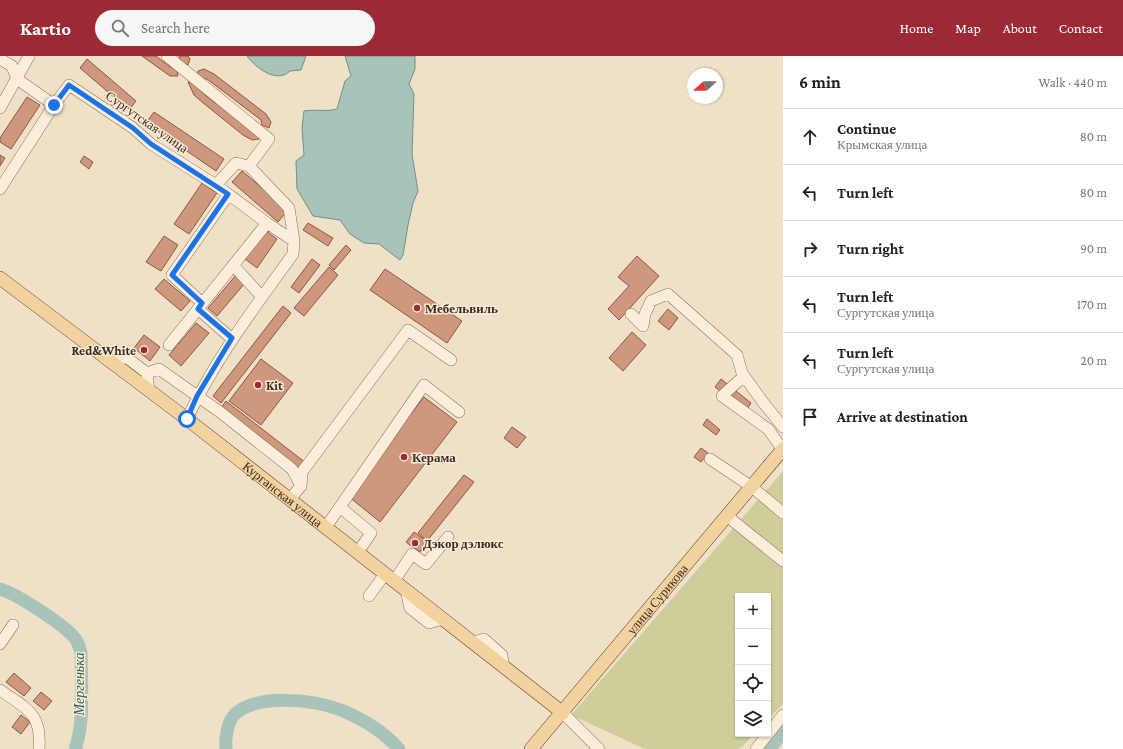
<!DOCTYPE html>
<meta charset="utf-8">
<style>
:root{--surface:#fff;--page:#f6f6f6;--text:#222;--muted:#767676;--line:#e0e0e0;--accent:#9d2934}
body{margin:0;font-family:"Crimson Pro",serif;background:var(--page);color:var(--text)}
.controls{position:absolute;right:12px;bottom:12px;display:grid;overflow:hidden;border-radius:0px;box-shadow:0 1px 3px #0004}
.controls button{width:36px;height:36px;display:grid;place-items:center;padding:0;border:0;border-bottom:1px solid var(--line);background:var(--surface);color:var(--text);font:20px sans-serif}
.compass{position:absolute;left:687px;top:12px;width:36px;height:36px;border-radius:50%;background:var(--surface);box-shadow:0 1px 3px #0004;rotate:249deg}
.stop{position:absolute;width:12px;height:12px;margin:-9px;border:3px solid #1a73e8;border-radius:50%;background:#fff}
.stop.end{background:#1a73e8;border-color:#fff;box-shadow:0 1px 4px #0008}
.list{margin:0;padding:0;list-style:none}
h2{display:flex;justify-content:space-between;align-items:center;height:52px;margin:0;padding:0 16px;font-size:17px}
h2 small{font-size:13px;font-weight:400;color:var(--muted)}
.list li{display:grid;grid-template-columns:26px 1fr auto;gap:12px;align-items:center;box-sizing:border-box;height:56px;padding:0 16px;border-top:1px solid var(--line)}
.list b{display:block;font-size:15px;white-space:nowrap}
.list p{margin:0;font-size:13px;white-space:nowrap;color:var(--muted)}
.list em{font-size:13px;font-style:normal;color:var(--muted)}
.icon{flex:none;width:22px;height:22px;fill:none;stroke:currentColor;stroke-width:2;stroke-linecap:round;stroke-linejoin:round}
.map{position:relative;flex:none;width:783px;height:693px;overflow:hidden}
header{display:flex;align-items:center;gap:24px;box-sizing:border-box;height:56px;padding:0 20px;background:var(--accent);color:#fff}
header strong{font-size:19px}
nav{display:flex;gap:22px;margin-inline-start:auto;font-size:14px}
.search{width:280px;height:36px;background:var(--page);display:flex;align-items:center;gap:10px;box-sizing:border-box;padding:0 14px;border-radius:22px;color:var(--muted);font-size:15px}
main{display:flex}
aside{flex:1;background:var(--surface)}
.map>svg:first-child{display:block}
.green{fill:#cdce9a}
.water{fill:#a8c3b9;stroke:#6e9286}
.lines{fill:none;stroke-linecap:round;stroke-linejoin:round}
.river{stroke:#a8c3b9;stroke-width:13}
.building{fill:#cf977c;stroke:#8c5840}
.minor-casing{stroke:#8c715b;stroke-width:12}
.major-casing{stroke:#5a402f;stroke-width:14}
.minor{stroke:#faeeda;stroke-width:11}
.major{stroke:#f3d29e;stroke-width:13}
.route{stroke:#1a73e8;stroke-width:5}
.poi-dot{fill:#9d2934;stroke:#f7ebd6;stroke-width:1.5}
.labels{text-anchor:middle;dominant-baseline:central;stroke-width:3;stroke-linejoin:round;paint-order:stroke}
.street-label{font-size:13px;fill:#3c2b1f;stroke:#f7ebd6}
.poi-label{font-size:13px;font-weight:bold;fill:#3c2b1f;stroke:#f7ebd6;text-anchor:start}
.water-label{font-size:14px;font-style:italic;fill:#2e5c55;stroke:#f7ebd6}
</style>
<header>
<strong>Kartio</strong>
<div class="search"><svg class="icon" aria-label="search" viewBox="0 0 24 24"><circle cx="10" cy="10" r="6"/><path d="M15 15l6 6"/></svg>Search here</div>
<nav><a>Home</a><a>Map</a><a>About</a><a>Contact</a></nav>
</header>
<main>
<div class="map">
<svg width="783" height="693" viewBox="0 0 783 693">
<rect width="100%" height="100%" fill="#f0e0c7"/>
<!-- green -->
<path class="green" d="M783,415V648L768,663V540H738V678H754L742,691L737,693H645L571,659Z"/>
<!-- water -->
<path class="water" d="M247,0H306L301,14L290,15C277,28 256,12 247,0Z
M345,0H415V13L409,28L414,38L412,98L418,135L413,147L408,169L403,199L400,204L379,188L364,187L350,178L340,164L313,160L297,133L296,105L304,99L302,72L304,55C316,53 326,56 337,53L345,25L351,20Z"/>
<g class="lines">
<!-- river -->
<path class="river" d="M0,533C17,538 61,567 73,580C78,585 79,590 81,597C81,625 85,667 75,693
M226,693C225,683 227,666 235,658C259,637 314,644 341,654C363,663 383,675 399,693
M770,693L783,675"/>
</g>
<!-- building -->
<path class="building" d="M142,0H156L170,11H176L178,20H170Z
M179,0H188L190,3L188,9L181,6Z
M87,3L136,45L129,54L80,12Z
M204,13L214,18L266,58L271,66L269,72L262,69L261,64L207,23L198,22V15Z
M188,26L197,27L199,32L206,40L252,74H258L259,83L252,84L243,79L202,46L194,39Z
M27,41L40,49L11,93L0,86V82Z
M154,56L224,103L216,115L146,67Z
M0,99L5,102L0,110Z
M84,100L93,106L89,113L80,106Z
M242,115L288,154L278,166L232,126Z
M202,127L217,137L189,178L174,168Z
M308,167L333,182L328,190L303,174Z
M265,174L277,183L257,212L245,203Z
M164,180L178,189L161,215L146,206Z
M346,189L351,194L334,214L329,209Z
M637,200L659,220L619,264L608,253L629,230L618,221Z
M312,203L320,209L299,237L291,231Z
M329,211L338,219L304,260L294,252Z
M385,213L462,265L447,287L370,234Z
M236,219L245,227L217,260L208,252Z
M164,223L190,245L181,255L155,233Z
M283,250L291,257L221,347L213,340Z
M668,253L678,262L669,274L658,265Z
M196,267L209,277L181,310L169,299Z
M632,276L646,289L623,315L609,302Z
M144,279L160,291L150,305L134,292Z
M261,303L293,327L261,369L229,345Z
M721,323L751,347L746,355L715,331Z
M424,341L457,366L380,466L348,440Z
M226,345L306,407L299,415L220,353Z
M707,363L720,374L716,379L703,369Z
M512,371L526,381L517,392L504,382Z
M701,392L708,397L701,406L694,401Z
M464,419L474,426L427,485L418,477Z
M414,476L428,486L420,496L406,486Z
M14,617L31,632L24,640L6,626Z
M41,636L52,645L44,654L33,645Z
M21,659L30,666L21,678L12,671Z"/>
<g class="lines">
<!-- minor casing -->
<g class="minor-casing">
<path id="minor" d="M167,0L269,83L249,110
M0,3L12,10L17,23
M17,23L54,49L69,29L133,72L151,88L216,129L267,167
M0,52L29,0
M0,133L54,49
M233,209L262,241
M202,247L172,219L228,139
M631,258L643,270
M643,270L645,258L651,245L668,238L737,299L742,317L762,345L783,371
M232,283L198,253L267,167L294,185
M169,289L198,253
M111,307L126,301L147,317L149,335
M147,317L159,313L220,356L292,413L301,430
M744,320L722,340L768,373L783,394
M187,363C215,303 255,251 293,198L294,185L289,152L249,110L236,107L216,129
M710,403L752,431L783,457
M290,443L301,430L302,416L408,274L451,304
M340,451L371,477L358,496
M727,460L783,505
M326,471L424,329L459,356
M394,525L412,498L426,508L448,481
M406,534L410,552L429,567L443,563
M369,540L385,518
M473,586L484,583L502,599L503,610
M0,588L13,569
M0,634C27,653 42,657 39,693
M563,657L599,693
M768,678L783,659
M756,693L768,678"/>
</g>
<!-- major casing -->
<g class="major-casing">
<g id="major">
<path id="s1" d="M0,222L187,363L563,657"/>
<path id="s2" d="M531,693L783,393"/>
</g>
</g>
<!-- minor -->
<use href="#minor" class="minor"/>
<!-- major -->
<use href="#major" class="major"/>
</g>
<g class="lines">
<!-- route -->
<path class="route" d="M54,49L69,29L133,72L151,88L228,138L172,219L202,247L198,253L232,282L197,340L187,363"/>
</g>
<!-- markers -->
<g class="poi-dot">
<circle cx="417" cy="252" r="4"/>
<circle cx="144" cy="294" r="4"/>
<circle cx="258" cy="329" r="4"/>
<circle cx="404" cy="401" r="4"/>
<circle cx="415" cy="487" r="4"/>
</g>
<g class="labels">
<!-- street labels -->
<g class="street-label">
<text transform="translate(147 66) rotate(35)">Сургутская улица</text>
<text stroke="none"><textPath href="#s1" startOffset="356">Курганская улица</textPath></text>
<text stroke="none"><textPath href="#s2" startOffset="196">улица Сурикова</textPath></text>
</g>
<!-- poi labels -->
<g class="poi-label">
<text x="425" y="252">Мебельвиль</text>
<text x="136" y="294" text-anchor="end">Red&amp;White</text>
<text x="266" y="329">Kit</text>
<text x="412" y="401">Керама</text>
<text x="423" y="487">Дэкор дэлюкс</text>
</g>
<!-- water labels -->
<g class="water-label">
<text transform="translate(79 628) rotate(-90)">Мергенька</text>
</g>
</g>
</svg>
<div class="controls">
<button>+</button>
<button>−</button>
<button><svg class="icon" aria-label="locate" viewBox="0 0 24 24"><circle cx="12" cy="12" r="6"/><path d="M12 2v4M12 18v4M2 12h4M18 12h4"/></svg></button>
<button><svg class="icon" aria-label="layers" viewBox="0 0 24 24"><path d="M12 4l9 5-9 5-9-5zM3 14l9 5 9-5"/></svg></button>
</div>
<svg class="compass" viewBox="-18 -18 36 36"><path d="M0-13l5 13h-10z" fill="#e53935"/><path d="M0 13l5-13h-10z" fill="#767676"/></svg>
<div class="stop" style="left:187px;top:363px"></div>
<div class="stop end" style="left:54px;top:49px"></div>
</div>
<aside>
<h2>6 min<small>Walk · 440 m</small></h2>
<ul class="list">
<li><svg class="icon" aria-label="ahead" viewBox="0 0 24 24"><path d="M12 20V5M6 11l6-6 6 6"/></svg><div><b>Continue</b><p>Крымская улица</p></div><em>80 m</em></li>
<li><svg class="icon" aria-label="left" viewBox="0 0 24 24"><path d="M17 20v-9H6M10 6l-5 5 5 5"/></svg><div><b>Turn left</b></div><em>80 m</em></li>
<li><svg class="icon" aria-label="right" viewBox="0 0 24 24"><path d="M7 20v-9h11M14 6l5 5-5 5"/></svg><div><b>Turn right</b></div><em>90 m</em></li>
<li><svg class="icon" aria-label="left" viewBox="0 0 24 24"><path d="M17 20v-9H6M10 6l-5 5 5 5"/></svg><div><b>Turn left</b><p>Сургутская улица</p></div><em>170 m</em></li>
<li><svg class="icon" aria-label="left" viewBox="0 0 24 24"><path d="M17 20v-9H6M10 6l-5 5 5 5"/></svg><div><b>Turn left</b><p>Сургутская улица</p></div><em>20 m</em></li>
<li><svg class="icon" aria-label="arrive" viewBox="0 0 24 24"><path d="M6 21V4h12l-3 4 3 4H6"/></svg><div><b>Arrive at destination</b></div></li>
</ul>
</aside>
</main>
